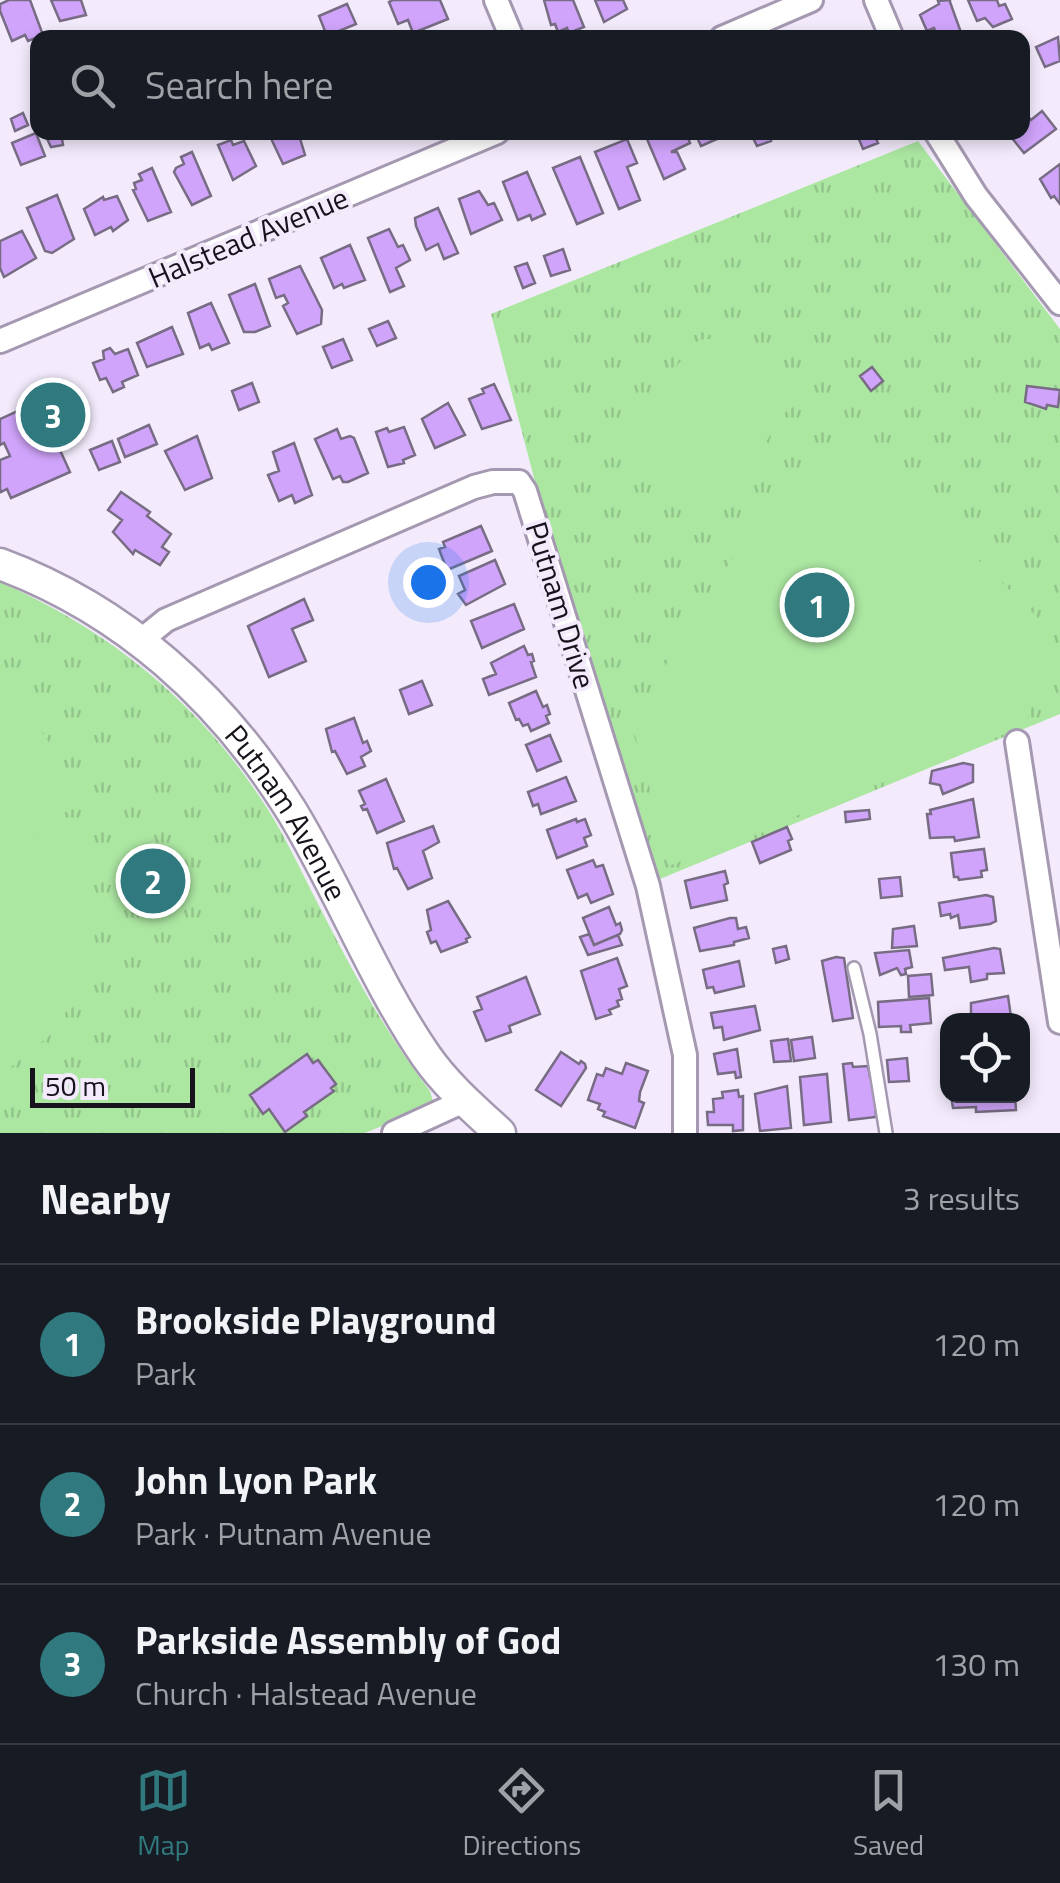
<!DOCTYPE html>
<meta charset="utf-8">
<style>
:root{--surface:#171b24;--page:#20242c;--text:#f1f3f6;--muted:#9ea1a6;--line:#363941;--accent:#30797f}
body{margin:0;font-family:"Titillium Web",sans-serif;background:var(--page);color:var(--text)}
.controls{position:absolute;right:30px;bottom:30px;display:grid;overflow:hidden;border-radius:20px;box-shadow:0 5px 15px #0003}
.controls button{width:90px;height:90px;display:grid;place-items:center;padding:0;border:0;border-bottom:2px solid var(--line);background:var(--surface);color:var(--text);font:50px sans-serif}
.scale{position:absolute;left:30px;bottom:25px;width:165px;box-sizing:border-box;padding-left:10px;border:5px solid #17121b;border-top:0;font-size:28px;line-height:35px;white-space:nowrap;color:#17121b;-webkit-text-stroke:8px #f3ebfc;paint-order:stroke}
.you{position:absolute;left:428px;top:582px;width:35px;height:35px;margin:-25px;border:8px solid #fff;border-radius:50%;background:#1a73e8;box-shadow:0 0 0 15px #1a73e833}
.badge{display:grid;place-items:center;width:65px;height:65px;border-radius:50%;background:var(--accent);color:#fff;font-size:32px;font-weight:700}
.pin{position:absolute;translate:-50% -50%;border:5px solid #fff;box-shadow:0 2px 10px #0006}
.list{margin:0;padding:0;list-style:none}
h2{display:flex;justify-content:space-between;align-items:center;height:130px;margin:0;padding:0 40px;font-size:42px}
h2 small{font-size:32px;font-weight:400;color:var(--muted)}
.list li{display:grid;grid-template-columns:65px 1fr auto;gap:30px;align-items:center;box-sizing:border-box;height:160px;padding:0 40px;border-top:2px solid var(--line)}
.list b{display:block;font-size:38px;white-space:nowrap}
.list p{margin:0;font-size:32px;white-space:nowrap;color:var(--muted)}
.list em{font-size:32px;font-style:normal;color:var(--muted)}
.icon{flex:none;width:55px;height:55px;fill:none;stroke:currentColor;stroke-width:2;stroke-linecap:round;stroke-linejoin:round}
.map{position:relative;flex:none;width:1060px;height:1133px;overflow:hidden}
.search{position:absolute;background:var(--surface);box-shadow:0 5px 15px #0003;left:30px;right:30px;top:30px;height:110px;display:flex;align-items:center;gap:25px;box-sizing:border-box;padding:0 35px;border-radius:20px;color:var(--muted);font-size:38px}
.sheet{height:610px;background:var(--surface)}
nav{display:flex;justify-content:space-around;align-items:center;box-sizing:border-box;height:140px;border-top:2px solid var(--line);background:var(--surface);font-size:28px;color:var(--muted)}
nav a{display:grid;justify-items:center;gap:5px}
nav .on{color:var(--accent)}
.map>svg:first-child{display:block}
.grass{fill:url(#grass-tufts)}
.pitch{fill:#ace7a2}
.building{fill:#d0a4fb;stroke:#776c84;stroke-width:2.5}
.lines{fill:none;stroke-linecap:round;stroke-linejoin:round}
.service-casing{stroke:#a599b2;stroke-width:16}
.minor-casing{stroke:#a599b2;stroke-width:28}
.tertiary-casing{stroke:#a599b2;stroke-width:35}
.service{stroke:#fff;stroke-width:11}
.minor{stroke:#fff;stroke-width:22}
.tertiary{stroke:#fff;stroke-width:30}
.labels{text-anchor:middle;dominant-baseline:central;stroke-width:8;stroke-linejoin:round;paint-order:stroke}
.street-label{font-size:30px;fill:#17121b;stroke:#f3ebfc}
</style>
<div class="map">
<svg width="1060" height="1133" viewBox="0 0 1060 1133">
<defs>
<pattern id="grass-tufts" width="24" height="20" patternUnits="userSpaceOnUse" patternTransform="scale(2.5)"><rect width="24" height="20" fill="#ace7a2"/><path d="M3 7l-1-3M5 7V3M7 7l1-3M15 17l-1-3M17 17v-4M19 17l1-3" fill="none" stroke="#93c58b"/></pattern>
</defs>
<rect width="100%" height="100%" fill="#f3ebfc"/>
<!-- grass -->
<path class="grass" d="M918,141L1060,329V714L660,879L539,497L491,314Z
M0,582C106,629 194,698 259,796C282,829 299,867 317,902C351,968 385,1033 430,1091L433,1101L431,1106L365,1133H0Z"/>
<!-- pitch -->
<path class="pitch" d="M704,339H717L782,380L791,404L720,511L697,515L627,466L621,458L622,446L693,343Z
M849,445L879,464L1053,632L1025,726L671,865L631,721L782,478H812Z
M0,691C45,724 60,758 80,807L0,836Z
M73,821L99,906L89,972L55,1031L0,1076V848Z"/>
<!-- building -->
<path class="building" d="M9,0H30L43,35L28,41L25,35L12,41L0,11V4Z
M51,0H81L86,15L60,21Z
M393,0H440L448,19L413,33L408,20L398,24L389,2Z
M544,0H573L584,27L569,33L567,28L558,32L555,24L551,25Z
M595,0H623L627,9L604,22Z
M950,0V2L963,38H938L934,28L927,31L920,15L939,4L938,1Z
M968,0H997L999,6L1005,4L1012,19L993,27L985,18L977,21Z
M347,4L356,24L327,36L319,16Z
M1058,37L1060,61L1045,67L1036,47Z
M1022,109L1031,120L1042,111L1056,129L1024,153L1007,132H1022Z
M23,113L28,125L15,131L11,119Z
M44,132H61L63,145L51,147Z
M268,132H298L305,155L283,164Z
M644,132H686L690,143L671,152H677L685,169L664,179Z
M722,132L716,135L717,139L701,146L696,135Z
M750,132H768L771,141L757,146Z
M856,132H873L878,143L863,149Z
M36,133L45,156L21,165L12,143Z
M627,139L637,163L627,167L640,200L619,209L595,152Z
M231,140L233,145L244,141L256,166L233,180L218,145Z
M192,152L211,196L192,205L174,172L176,168L184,164L181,157Z
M580,157L603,213L577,224L553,168Z
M1060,164V204L1054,196L1051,198L1040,179Z
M152,168L171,212L148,221L133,190L136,189L134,183L142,180L139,174Z
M527,172L545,214L532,220L530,215L518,220L503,182Z
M479,191L488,205L494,203L502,220L471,234L459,199Z
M57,195L74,239L52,253L45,251L27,208Z
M117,196L128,220L113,231L111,227L95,235L84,209L103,197L104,200Z
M438,208L458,253L444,259L438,244L426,250L416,226L415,218Z
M389,229L398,247L403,245L410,260L396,268L404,286L390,292L368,238Z
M22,231L36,258L4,277L0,268V241Z
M350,245L365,280L344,288L342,284L334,288L321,258Z
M563,249L570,270L551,276L544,256Z
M527,263L535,283L523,288L515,267Z
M300,266L322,310L321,324L297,334L283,306L288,303L284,295L276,298L269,279Z
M255,284L270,326L255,332H244L229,295Z
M211,303L229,343L212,350L209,344L200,348L188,313Z
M388,321L396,338L377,346L369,329Z
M172,327L183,354L147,367L137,343Z
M343,339L352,360L332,368L323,347Z
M110,348L115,354L128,349L138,375L122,382L124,387L113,392L106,378L100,380L93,363L104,359L103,351Z
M872,367L883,381L871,391L860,376Z
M252,383L259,402L239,410L232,391Z
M494,384L511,420L482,429L469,399L484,393L482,389Z
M1027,386L1060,390L1058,407L1047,405L1046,409L1025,402Z
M448,403L465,435L435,448L422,419Z
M22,409L26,416L31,414L35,423L30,426L38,444L54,437L70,472L11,498L7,489L1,492L0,489V460L10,456L4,443L0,445V419Z
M149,425L157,444L125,457L118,439Z
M404,427L415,455L403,460L404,463L388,467L376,432L387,428L389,432Z
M337,429L341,439L350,436L354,438L368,473L348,482H343L340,476L333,479L315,439Z
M197,436L212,478L185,490L165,451Z
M112,441L120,462L99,470L90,450Z
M294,443L312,495L295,503L292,495L279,501L268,475L279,471L273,452Z
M121,492L150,512L147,516L171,534L162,547L169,552L160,565L135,550L133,554L113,532L122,520L108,510Z
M481,526L492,551L447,570L439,549L445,547L443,542Z
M495,560L505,584L466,605L458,594L465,590L459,576Z
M304,599L313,620L292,629L306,661L269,677L248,626Z
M514,604L524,629L482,648L471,621Z
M524,646L528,655L532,654L534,661L531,662L536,677L489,695L483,679L496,674L491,663Z
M422,681L432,705L409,714L400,690Z
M536,691L543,707L547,705L550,714L546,716L549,723L531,731L528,724L523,726L519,719L516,720L509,703Z
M354,718L363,743L367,741L371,751L361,757L365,766L347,774L335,751L332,752L326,729Z
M550,735L561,761L537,771L526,745Z
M963,763L973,765V782L943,794L940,785L930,783L932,771Z
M566,777L576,801L541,814L538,804L533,806L528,792Z
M386,779L404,821L377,833L367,809L363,810L361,806L365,804L359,791Z
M973,799L979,837L955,841L954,837L930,838L927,814H931L930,810Z
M869,810L870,819L846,822L845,812Z
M576,819L577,822L585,819L591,835L584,838L587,846L557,858L547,830Z
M433,826L439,842L423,851L432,878L408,889L397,868L394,869L387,843Z
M787,827L792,839L788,841L791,850L760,863L752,842Z
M984,849L987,870L981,871L982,877L959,880L958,877H954L951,853Z
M593,860L596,867L603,865L613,894L591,903L587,894L578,898L567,870Z
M725,871L728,883L724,885L727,900L691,908L685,881Z
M900,877L902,896L881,898L879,879Z
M986,895L993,897L996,921L990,924L960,928L958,915L951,918L950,914L941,916L939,903Z
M448,901L470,937L466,939L467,942L441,952L436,941L431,943L427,932L431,930L427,910Z
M609,907L616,925L620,923L622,930L620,934L594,945L583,918Z
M730,918H736L738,929L746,927L749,938L734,942V945L700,951L694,928Z
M914,926L917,946L892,948L893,929Z
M589,934L594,945L618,935L622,945L588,955L580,937Z
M786,946L789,959L776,963L773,949Z
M994,948L1000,949L1004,973L987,974V979L971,982L969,967L945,970L943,958Z
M909,950L912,967L905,969L906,974L901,975L897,968L880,975L875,953Z
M836,957L844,958L853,1018L833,1021L822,961Z
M617,958L627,986L619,989L622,999L617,1001L619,1006L609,1010L611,1014L596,1019L581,971Z
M739,961L744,986L715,993L713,987L707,988L703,970Z
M931,974L933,995L909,997L908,976Z
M526,977L540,1014L509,1026L511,1032L486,1041L474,1012L482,1009L477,997Z
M1008,996L1011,1017L971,1021V1003Z
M929,998L931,1023L910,1025L911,1032H901V1026L879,1027L878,1002Z
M755,1006L760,1030L724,1040L722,1027L714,1028L711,1013Z
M812,1037L815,1058L794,1061L791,1040Z
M788,1039L791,1061L774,1062L771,1041Z
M737,1049L741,1077L736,1078L735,1072L718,1074L714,1054Z
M561,1052L579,1064L581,1061L585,1064L586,1068L561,1106L536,1090Z
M307,1054L313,1063L318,1060L336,1084L331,1088L334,1091L304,1112L307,1116L285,1132L269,1109L263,1114L250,1095Z
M907,1058L909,1081L889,1082L887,1060Z
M626,1063L648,1071L640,1092L639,1101L644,1103L635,1128L603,1116L605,1112L598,1109L600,1104L588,1100L597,1074L603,1076L606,1068L622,1074Z
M852,1063L853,1067L868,1066L870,1077H873L876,1117L849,1120L843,1064Z
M827,1074L831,1122L804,1125L800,1077Z
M787,1086L791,1128L760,1131L755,1094Z
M738,1090L739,1097L743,1096V1130L733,1131V1125H708L707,1112H714L713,1099L723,1098L722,1092Z
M951,1096H1015L1016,1110L976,1112V1107L953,1108Z"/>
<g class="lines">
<!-- service casing -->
<g class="service-casing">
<path id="service" d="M854,968L870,1034L886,1133"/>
</g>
<!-- minor casing -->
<g class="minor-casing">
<path id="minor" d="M496,0L512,38
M876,0L892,38
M722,38L811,0
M936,132L976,196L1060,303
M0,341L497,132
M140,641L166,620L474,487L493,482H519L525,491L648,886L685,1055V1133
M1017,742L1060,1022
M394,1133L466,1100"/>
</g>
<!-- tertiary casing -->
<g class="tertiary-casing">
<g id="tertiary">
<path id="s1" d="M0,564C124,610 221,698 291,810C340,890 373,979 426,1056C446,1085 474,1109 500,1133"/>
</g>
</g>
<!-- service -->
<use href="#service" class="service"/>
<!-- minor -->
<use href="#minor" class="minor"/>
<!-- tertiary -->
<use href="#tertiary" class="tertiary"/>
</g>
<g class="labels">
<!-- street labels -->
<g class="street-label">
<text transform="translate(248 237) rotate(-23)">Halstead Avenue</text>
<text transform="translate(561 605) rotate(73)">Putnam Drive</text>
<text stroke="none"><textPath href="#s1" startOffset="388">Putnam Avenue</textPath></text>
</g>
</g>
</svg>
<div class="controls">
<button><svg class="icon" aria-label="locate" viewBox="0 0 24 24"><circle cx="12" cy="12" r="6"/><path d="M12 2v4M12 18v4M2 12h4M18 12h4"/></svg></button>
</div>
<div class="scale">50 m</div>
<div class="you"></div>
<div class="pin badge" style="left:817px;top:605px">1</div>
<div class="pin badge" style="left:153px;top:881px">2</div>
<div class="pin badge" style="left:53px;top:415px">3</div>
<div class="search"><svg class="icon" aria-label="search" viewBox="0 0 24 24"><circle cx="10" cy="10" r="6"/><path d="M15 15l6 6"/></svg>Search here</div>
</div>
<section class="sheet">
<h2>Nearby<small>3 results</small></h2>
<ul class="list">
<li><span class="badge">1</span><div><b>Brookside Playground</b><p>Park</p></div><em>120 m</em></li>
<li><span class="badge">2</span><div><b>John Lyon Park</b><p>Park · Putnam Avenue</p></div><em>120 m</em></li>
<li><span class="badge">3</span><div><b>Parkside Assembly of God</b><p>Church · Halstead Avenue</p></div><em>130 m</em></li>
</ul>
</section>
<nav>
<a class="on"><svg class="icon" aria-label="map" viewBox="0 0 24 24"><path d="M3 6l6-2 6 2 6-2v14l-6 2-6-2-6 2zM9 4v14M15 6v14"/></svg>Map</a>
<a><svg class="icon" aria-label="directions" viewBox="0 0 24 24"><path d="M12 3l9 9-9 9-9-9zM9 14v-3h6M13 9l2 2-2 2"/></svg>Directions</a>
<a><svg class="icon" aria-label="saved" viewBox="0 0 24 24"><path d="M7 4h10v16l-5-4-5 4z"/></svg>Saved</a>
</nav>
